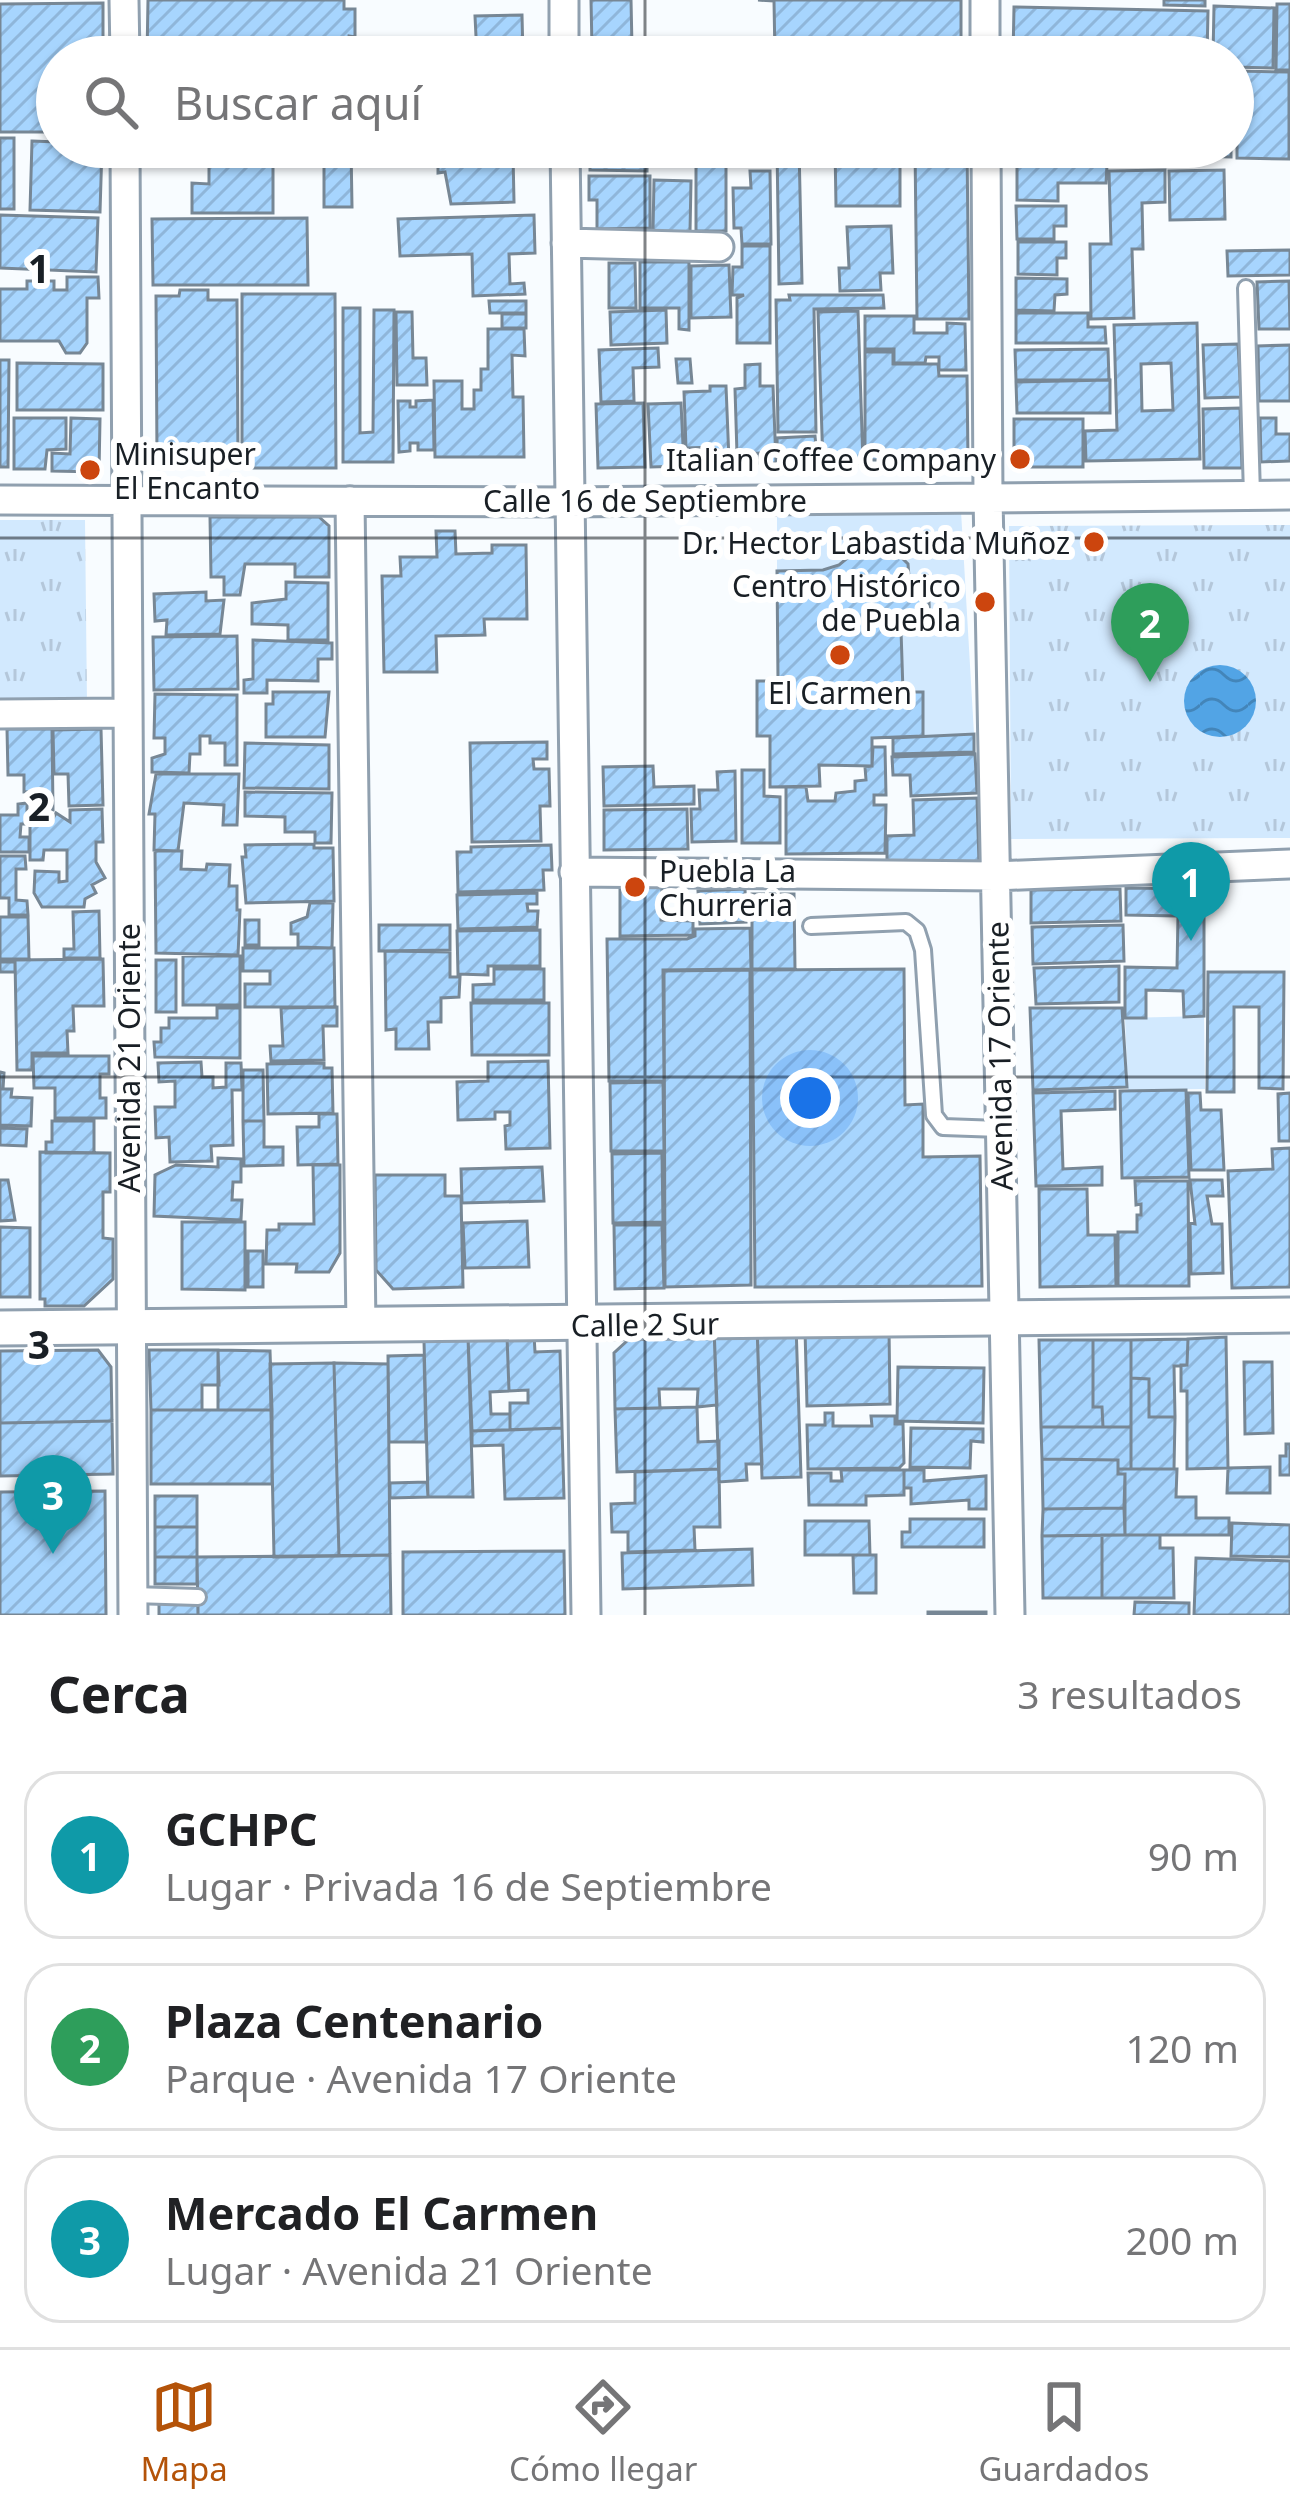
<!DOCTYPE html>
<html lang="es">
<meta charset="utf-8">
<style>
:root{--surface:#fff;--page:#f6f6f6;--text:#202124;--muted:#757577;--line:#e0e0e0;--accent:#b45309}
body{margin:0;font-family:"Noto Sans",sans-serif;background:var(--page);color:var(--text)}
.you{position:absolute;left:810px;top:1098px;width:42px;height:42px;margin:-30px;border:9px solid #fff;border-radius:50%;background:#1a73e8;box-shadow:0 0 0 18px #1a73e833}
.badge{display:grid;place-items:center;width:78px;height:78px;border-radius:50%;background:var(--accent);color:#fff;font-size:39px;font-weight:700}
.pin{position:absolute;translate:-50% -99px;filter:drop-shadow(0 3px 6px #0008)}
.pin::after{content:'';position:absolute;top:63px;width:42px;height:36px;background:inherit;clip-path:polygon(0 0,100% 0,50% 100%)}
.list{margin:0;padding:0;list-style:none}
h2{display:flex;justify-content:space-between;align-items:center;height:156px;margin:0;padding:0 48px;font-size:51px}
h2 small{font-size:39px;font-weight:400;color:var(--muted)}
.list li{display:grid;grid-template-columns:78px 1fr auto;gap:36px;align-items:center;box-sizing:border-box;height:168px;margin:0 24px 24px;padding:0 24px;border:3px solid var(--line);border-radius:36px}
.list b{display:block;font-size:45px;white-space:nowrap}
.list p{margin:0;font-size:39px;white-space:nowrap;color:var(--muted)}
.list em{font-size:39px;font-style:normal;color:var(--muted)}
.icon{flex:none;width:66px;height:66px;fill:none;stroke:currentColor;stroke-width:2;stroke-linecap:round;stroke-linejoin:round}
.map{position:relative;flex:none;width:1290px;height:1615px;overflow:hidden}
.search{position:absolute;background:var(--surface);box-shadow:0 3px 9px #0004;left:36px;right:36px;top:36px;height:132px;display:flex;align-items:center;gap:30px;box-sizing:border-box;padding:0 42px;border-radius:66px;color:var(--muted);font-size:45px}
.sheet{height:732px;background:var(--surface)}
nav{display:flex;justify-content:space-around;align-items:center;box-sizing:border-box;height:168px;border-top:3px solid var(--line);background:var(--surface);font-size:33px;color:var(--muted)}
nav a{display:grid;justify-items:center;gap:6px}
nav .on{color:var(--accent)}
.map>svg:first-child{display:block}
.grass{fill:url(#grass-tufts)}
.garden{fill:#d2e9fe}
.water{fill:url(#water-waves)}
.building{fill:url(#building-hatch);stroke:#778795;stroke-width:3;fill-rule:evenodd}
.lines{fill:none;stroke-linecap:round;stroke-linejoin:round}
.service-casing{stroke:#90a0af;stroke-width:20}
.minor-casing{stroke:#90a0af;stroke-width:33}
.tertiary-casing{stroke:#90a0af;stroke-width:39}
.service{stroke:#fff;stroke-width:14}
.minor{stroke:#fff;stroke-width:27}
.tertiary{stroke:#fff;stroke-width:33}
.grid{fill:none;stroke:#191f25;stroke-width:3;stroke-opacity:0.55}
.poi-dot{fill:#cc450e;stroke:#fff;stroke-width:4.5}
.labels{text-anchor:middle;dominant-baseline:central;stroke-width:12;stroke-linejoin:round;paint-order:stroke}
.poi-label{font-size:30px;fill:#191f25;stroke:#fff;text-anchor:end}
.street-label{font-size:30px;fill:#191f25;stroke:#fff}
.grid-label{font-size:39px;text-anchor:middle;font-weight:bold;fill:#191f25;stroke:#fff;stroke-width:12;stroke-linejoin:round;paint-order:stroke}
</style>
<div class="map">
<svg width="1290" height="1615" viewBox="0 0 1290 1615">
<defs>
<pattern id="grass-tufts" width="24" height="20" patternUnits="userSpaceOnUse" patternTransform="scale(3)"><rect width="24" height="20" fill="#d2e9fe"/><path d="M3 7l-1-3M5 7V3M7 7l1-3M15 17l-1-3M17 17v-4M19 17l1-3" fill="none" stroke="#b4c7da"/></pattern>
<pattern id="water-waves" width="16" height="10" patternUnits="userSpaceOnUse" patternTransform="scale(3)"><rect width="16" height="10" fill="#52a4e5"/><path d="M0 5q4-4 8 0t8 0" fill="none" stroke="#4385b9"/></pattern>
<pattern id="building-hatch" width="6" height="6" patternUnits="userSpaceOnUse" patternTransform="scale(3)"><rect width="6" height="6" fill="#a7d5fe"/><path d="M-1 1l2-2M0 6l6-6M5 7l2-2" fill="none" stroke="#8fb6da"/></pattern>
</defs>
<rect width="100%" height="100%" fill="#f8fcff"/>
<!-- grass -->
<path class="grass" d="M0,520H85L87,704H0Z
M1290,525V838L1011,839L1009,526Z"/>
<!-- garden -->
<path class="garden" d="M777,510L961,511L974,734L923,736V693L903,692L901,630L930,628L928,576L909,577C907,554 881,537 859,548C846,555 841,566 826,569C811,573 793,571 777,571Z
M1204,1016L1205,1089L1128,1090L1125,1018Z"/>
<!-- water -->
<path class="water" d="M1184 701a36 36 0 1 1 72 0a36 36 0 1 1-72 0Z"/>
<!-- building -->
<path class="building" d="M148,0H344V9H355V37L349,36L346,57H147Z
M591,0H631L632,47L592,48Z
M758,0H961V57H775L774,1Z
M1164,0H1205V6L1164,5Z
M103,3V57H57V132H0V4Z
M1277,4H1290V70H1276Z
M1214,6L1274,8L1273,68L1233,67V57H1213Z
M1014,7L1208,11L1207,57H1013Z
M522,15L523,57H477L475,16Z
M1237,71L1289,72V159L1237,158Z
M0,138H14V209H0Z
M32,141L57,142V147H102L100,212L30,210Z
M151,147H188L187,153L150,154Z
M324,147H351L352,207H324Z
M438,147H523V154H513L514,202L451,204L445,172L438,173Z
M607,147H647V171L590,170V152L607,153Z
M696,147H727V154L696,153Z
M777,147H799L802,283L779,284Z
M835,147H900V206H836Z
M915,147H967L969,319H917Z
M1012,147H1100L1099,162L1011,159Z
M1111,147H1231V157L1111,154Z
M273,153V213H192V183L209,184V154Z
M696,161H726V231H696Z
M1017,165H1107L1106,183H1058V201L1017,200Z
M1165,170V202L1142,203L1143,249H1132L1134,318L1091,319L1090,244H1111L1109,171Z
M1224,170L1225,219L1170,220L1169,171Z
M750,171H770L771,244H742L741,228H734L733,188H751Z
M589,176H650V228L597,229V200H589Z
M654,180L691,181L690,232L653,231Z
M1016,206H1066V226H1054V239H1017Z
M0,215L98,218L96,272L0,268Z
M534,215L535,253L509,254L510,284L524,283L525,294L473,296L472,254L400,256L398,219Z
M307,218L308,285H153L152,219Z
M891,226L893,273H880L881,290L840,291L839,268H849L847,227Z
M1018,242H1066V258H1057V275L1018,274Z
M742,246H770V343H737V298L744,295H732L733,267H742Z
M1290,250V275L1228,276L1227,251Z
M640,262H689V330L679,329V308H640Z
M609,263H635L636,308H609Z
M729,265L731,317L691,318V266Z
M67,277H98L99,298H87V343L80,353H66L59,341H0V289H27V281H54V290H67Z
M1016,278L1067,279V294L1055,295L1054,311L1016,310Z
M1289,281L1290,329H1259L1257,282Z
M180,290H208V300H237L238,459H157L156,296H179Z
M242,294H335L336,468H242Z
M789,295H883L884,308L814,309L816,432H778L776,300H790Z
M489,301H526V313H490Z
M343,308H360V433L373,432L374,310H394L393,462H343Z
M666,310L667,343L611,345L610,312Z
M858,311L863,463L823,465L818,312Z
M396,312H412L413,358H426L427,385H397Z
M1016,313H1088V327H1105L1106,343H1016Z
M502,314H526V328H502Z
M865,316H914V333H947V323L965,324L966,370H939V357H926L925,363H894V349H865Z
M1197,323L1200,459L1086,461L1085,431L1117,430L1114,325ZM1171,363L1173,410L1142,411L1141,364Z
M488,329H524L525,356L512,355L513,397H523L524,457H435L434,381H462V409H474V390H481V369H488Z
M1238,344L1241,397L1205,398L1203,345Z
M1290,345V401H1259L1258,346Z
M658,348L659,367L633,368L634,401L601,402L599,350Z
M1108,349L1109,380H1016L1015,350Z
M865,352H893V364H938L939,376H967L968,460H865Z
M676,359H690L692,383H678Z
M0,360H9L8,467H0Z
M17,363L103,364V410H17Z
M760,364V386H773L776,463H760L759,453L737,454L735,389L745,388V365Z
M1110,380V413H1017L1016,382Z
M710,386H726L729,460L714,461L713,447L686,448L684,392L710,391Z
M433,400L434,450H418V443H410V451L399,452L398,401H410V407H416V401Z
M643,403L645,467L598,468L596,404Z
M681,403L684,466L651,467L648,404Z
M1240,408L1242,468H1204L1203,409Z
M14,418H66V449L47,450L45,469H14Z
M71,418L100,419L99,472L52,471V453L70,454Z
M1260,418H1276V434H1290V461L1261,462Z
M1014,419H1083V467H1022L1014,457Z
M815,436L818,469L778,471L777,438Z
M210,517H319L329,526V577H295V564H245L240,595H224V577H211Z
M436,531H455L456,554L492,553V545H526L527,619H484L485,635L436,636L437,672H384L382,576H401L400,557H437Z
M879,545L895,551L908,564L909,577L928,576L930,628L901,630L903,692H923V736L872,738V766L819,765L820,786L770,787V736H757V681H778L777,571L823,570L839,565L861,547Z
M286,582L328,583V640H288V625L252,624V603L286,599Z
M206,592V601L224,600L220,634L166,635L167,620L155,621L154,594Z
M237,636L238,689L154,690L153,637Z
M253,640L332,643V659H318V681L267,680V693H244V680L253,679Z
M273,692H329L325,737H266V704H273Z
M155,694L237,695V765H225V743H210V736H200V754H190L189,773L152,772V758L165,754V738H154Z
M7,729H52L53,810H44L43,791L24,792V775H8Z
M101,729L103,805L69,806L68,774H54L53,730Z
M974,734V752L893,754V738Z
M547,742V759H533L534,769H549L550,806H540L541,841L472,842L470,743Z
M245,743L329,745V789L244,788Z
M873,747H885L886,795H874V805H886L885,853L786,854V787H806L808,801H835L836,793L855,791V781L866,780L865,767L872,766Z
M975,754L977,793L911,796L910,775H893L892,757Z
M653,766L654,787L694,786V804L604,806L603,767Z
M742,770H764V796L780,797V843H742Z
M735,771L736,841L692,842L691,809H700L699,790H718L717,772Z
M156,774H239L237,825H223L224,805L184,803L178,851L154,850L155,814H149Z
M245,792L332,793L331,843H315V832H285V817L245,816Z
M977,798L979,863L887,866V836L914,835L913,800Z
M27,803V824H21L20,837H29V852H0V815H18V804Z
M102,809L103,842H96V862L105,878L92,885L96,893L85,899L84,907H42L34,893L35,871L59,872V882L67,881V850H44L43,860H30V823L50,824L56,813L70,822V810Z
M687,809L688,849L604,850V810Z
M314,844V848H333L334,901L246,903L242,857H246L245,845Z
M551,845L552,870H543L544,890L458,892L457,852H471V847Z
M155,851H182L181,869L206,870L207,864L230,865L229,886H237V910H240L238,955L156,953Z
M0,856H25L26,869H16V900L27,901L28,915H9V898H0Z
M620,884L662,885L661,920L693,921V935L620,936Z
M1126,888L1204,889V1016L1184,1017L1183,991L1146,990V1018H1125V967L1177,968L1178,916L1126,915Z
M745,889L746,922L700,924L698,891Z
M1120,889L1121,921L1031,923V890Z
M537,893V904H527L528,911H538L537,927L458,929L457,895Z
M752,894H794L795,969H752Z
M310,903H333L332,948L298,947V934H291V923L307,917Z
M99,911L100,958H64V949H74L73,912Z
M0,917H28L29,959H0Z
M245,920H259V945H245Z
M379,925H450V950L379,951Z
M1123,925L1124,961L1033,964L1032,927Z
M750,928L751,969L663,970L664,1081H609L607,939H687L695,936V929Z
M540,930V966H488V975L458,974L457,931Z
M243,948H334L335,1007H245V984H270V971H243Z
M385,951L450,952V977H460L459,997L441,998V1022H428L429,1049H396V1029L386,1030Z
M183,956H240V1005H183Z
M103,959L104,1006H73L74,1031H67L68,1053H32V1070H17L15,960Z
M156,960H176V1012H156Z
M0,962H15V972H0Z
M1119,966V1002L1036,1004L1034,968Z
M494,969H544V1000H473V985L494,984Z
M904,969L905,1105L923,1104V1157L980,1156L982,1286L755,1287L752,970Z
M750,970L751,1285L665,1287L664,971Z
M1208,972H1284L1283,1089L1259,1088V1007H1234V1092H1207Z
M471,1003H549V1055H472Z
M337,1007V1026H323L324,1060L271,1061L270,1046H283L281,1008Z
M217,1008H240V1058L155,1057L154,1042H161V1028H169V1018H217Z
M1030,1008H1122L1127,1087L1033,1090Z
M33,1056H109V1074H100V1098H106V1118H55V1088H34Z
M548,1061L550,1148L506,1149L505,1126L510,1125V1112H495V1119L458,1120L457,1082L488,1081V1062Z
M201,1062L202,1077H213V1088L226,1087V1063H241L242,1090H232L233,1145L211,1146L212,1161L170,1162L169,1137L156,1138L155,1107H175V1081L159,1082L158,1063Z
M324,1063V1068H332L333,1113L268,1114L267,1064Z
M243,1070H263L264,1121H243Z
M0,1072L4,1073L3,1089H12L11,1097L32,1098L31,1126L0,1125Z
M663,1082L664,1151H611L610,1083Z
M1186,1090L1189,1177L1122,1178L1120,1091Z
M1115,1091V1109L1061,1111L1063,1169L1102,1167V1185L1036,1186L1033,1093Z
M1188,1093H1200L1201,1110H1221L1224,1170H1191Z
M1290,1093V1141H1279L1278,1094Z
M319,1114H337L338,1164L298,1165L297,1127H319Z
M52,1121H94V1153H46V1142H52Z
M243,1121H264V1147H283V1165L244,1166Z
M0,1128L27,1129L26,1146L0,1145Z
M1290,1148V1287L1232,1288L1228,1171L1273,1169L1272,1149Z
M40,1152L110,1153V1192H103V1238L113,1239V1279L84,1306H45V1299H40Z
M662,1153L663,1222L613,1223L612,1154Z
M218,1158L241,1159V1182H233L232,1200H242L241,1220L154,1216L155,1175L176,1165L218,1167Z
M313,1165H340V1253L329,1272H296L297,1264H266L267,1230H279V1224H314Z
M542,1167L544,1201L462,1203L461,1169Z
M375,1175H445V1196H461L463,1287L393,1289L376,1270Z
M0,1180H8L15,1220L0,1221Z
M1190,1180H1222L1223,1196H1207L1212,1224H1222L1223,1273L1191,1274L1190,1223L1195,1224Z
M1135,1181H1188L1189,1286H1118V1232H1137V1215H1141V1204L1136,1205Z
M1039,1189H1087L1088,1235H1115L1116,1286L1040,1287Z
M527,1221L529,1267L465,1268L463,1223Z
M182,1222H245V1290L182,1289Z
M614,1225H662L664,1288L615,1289Z
M0,1227L30,1228V1297H0Z
M248,1251H263V1287H248Z
M796,1325L801,1477L762,1478L757,1326Z
M757,1326L762,1464H746L747,1480L719,1482L714,1327Z
M714,1327L717,1405L697,1407L698,1389H659L660,1408L615,1409L614,1353L639,1330Z
M889,1329L890,1404L807,1406L805,1330Z
M534,1335L535,1352L560,1351L562,1428L510,1430V1403H528V1390L509,1391L507,1336Z
M507,1336L509,1391L490,1392L491,1414H510V1430L472,1431L468,1337Z
M468,1337L473,1497H428L424,1341Z
M1226,1337L1228,1468L1187,1469V1391H1181V1365H1187L1188,1339Z
M1188,1339L1187,1365L1174,1366L1175,1417H1149V1379L1131,1378V1340Z
M1039,1340H1093V1407H1102L1103,1427H1041Z
M1093,1340H1131V1427H1103L1102,1407H1093Z
M98,1350L111,1367L112,1421L0,1423V1351Z
M149,1350H218L219,1385H202V1410H151Z
M218,1350L270,1351L272,1410H218Z
M424,1355L426,1442H389L388,1356Z
M1244,1362H1272L1273,1433L1245,1434Z
M334,1363L388,1364L390,1555L339,1556Z
M334,1363L339,1556L274,1557L270,1364Z
M898,1367L984,1368L983,1423L897,1421Z
M1131,1378L1149,1379V1417H1175L1174,1469H1131Z
M697,1407L698,1442L719,1441V1469L617,1472L615,1409Z
M151,1410H272V1484H151Z
M825,1413H833V1426H872L871,1416H895V1424H903L904,1463L899,1468L808,1469L807,1425H825Z
M112,1421L113,1474L0,1476V1423Z
M1041,1427H1131V1469H1118V1460L1042,1459Z
M562,1428L564,1498L505,1499L503,1445L472,1446V1431Z
M911,1428L983,1429V1442L971,1441L970,1468L910,1467Z
M1286,1444H1290V1475H1280V1456H1286Z
M1042,1459L1118,1460V1474H1125L1124,1508L1043,1509Z
M1270,1467V1493H1227L1228,1468Z
M719,1469L720,1527H694L695,1550L628,1552V1532H612L611,1504L635,1503V1472Z
M1118,1469H1177L1176,1497H1196V1518H1229V1535H1125V1474H1118Z
M841,1470H904V1495L866,1496V1505H809L808,1473H831V1481H842Z
M904,1470H924V1481L986,1476V1509H969V1500L911,1504V1488H904Z
M427,1482L428,1497L390,1498V1483Z
M105,1491L106,1615H0V1492Z
M155,1496H197V1527H155Z
M1124,1508L1125,1535L1042,1536L1043,1509Z
M910,1519H984V1547H902V1532H910Z
M805,1521H869L870,1555H805Z
M1232,1523L1290,1525V1557L1231,1556Z
M155,1527H197V1557H155Z
M1102,1535H1160V1548H1173L1174,1598H1102Z
M1102,1535V1598H1043L1042,1536Z
M752,1549L753,1585L623,1589L622,1553Z
M564,1551L565,1615H403V1552Z
M390,1555L391,1615H198L197,1557Z
M853,1555H876V1593H854Z
M155,1557H197V1584H155Z
M1196,1558L1290,1561V1615H1194Z
M159,1601H198V1615H159Z
M1135,1602L1189,1603V1615H1134Z
M928,1612H986V1615H928Z"/>
<g class="lines">
<!-- service casing -->
<g class="service-casing">
<path id="service" d="M1246,288L1252,495
M811,926L906,922L917,931L923,950L934,1115L943,1127L1000,1129
M133,1595L198,1597"/>
</g>
<!-- minor casing -->
<g class="minor-casing">
<path id="minor" d="M124,0L125,57
M564,0V57
M985,0V57
M125,147L133,1615
M565,147L586,1615
M986,147L988,497L1010,1615
M566,243L719,247
M0,500L568,502L1290,495
M350,501L361,1326
M0,714L125,713
M574,872L995,876L1290,864"/>
</g>
<!-- tertiary casing -->
<g class="tertiary-casing">
<path id="tertiary" d="M0,1328L1290,1315"/>
</g>
<!-- service -->
<use href="#service" class="service"/>
<!-- minor -->
<use href="#minor" class="minor"/>
<!-- tertiary -->
<use href="#tertiary" class="tertiary"/>
</g>
<!-- grid -->
<path class="grid" d="M645,0V57M645,147V1615M0,538H1290M0,1077H1290"/>
<!-- markers -->
<g class="poi-dot">
<circle cx="1020" cy="459" r="12"/>
<circle cx="90" cy="470" r="12"/>
<circle cx="1094" cy="542" r="12"/>
<circle cx="985" cy="602" r="12"/>
<circle cx="840" cy="655" r="12"/>
<circle cx="635" cy="887" r="12"/>
</g>
<g class="labels">
<!-- poi labels -->
<g class="poi-label">
<text x="114" y="453" text-anchor="start">Minisuper<tspan x="114" dy="34">El Encanto</tspan></text>
<text x="996" y="459">Italian Coffee Company</text>
<text x="1070" y="542">Dr. Hector Labastida Muñoz</text>
<text x="961" y="585">Centro Histórico<tspan x="961" dy="34">de Puebla</tspan></text>
<text x="840" y="692" text-anchor="middle">El Carmen</text>
<text x="659" y="870" text-anchor="start">Puebla La<tspan x="659" dy="34">Churreria</tspan></text>
</g>
<!-- street labels -->
<g class="street-label">
<text x="645" y="500">Calle 16 de Septiembre</text>
<text transform="translate(999 1056) rotate(-91)">Avenida 17 Oriente</text>
<text transform="translate(128 1058) rotate(-90)">Avenida 21 Oriente</text>
<text transform="translate(645 1324) rotate(-1)">Calle 2 Sur</text>
</g>
</g>
<g class="grid-label">
<text x="39" y="283">1</text>
<text x="39" y="821">2</text>
<text x="39" y="1359">3</text>
</g>
</svg>
<div class="you"></div>
<div class="pin badge" style="left:1191px;top:941px;background:#0f9aa8">1</div>
<div class="pin badge" style="left:1150px;top:682px;background:#2e9e5b">2</div>
<div class="pin badge" style="left:53px;top:1554px;background:#0f9aa8">3</div>
<div class="search"><svg class="icon" aria-label="search" viewBox="0 0 24 24"><circle cx="10" cy="10" r="6"/><path d="M15 15l6 6"/></svg>Buscar aquí</div>
</div>
<section class="sheet">
<h2>Cerca<small>3 resultados</small></h2>
<ul class="list">
<li><span class="badge" style="background:#0f9aa8">1</span><div><b>GCHPC</b><p>Lugar · Privada 16 de Septiembre</p></div><em>90 m</em></li>
<li><span class="badge" style="background:#2e9e5b">2</span><div><b>Plaza Centenario</b><p>Parque · Avenida 17 Oriente</p></div><em>120 m</em></li>
<li><span class="badge" style="background:#0f9aa8">3</span><div><b>Mercado El Carmen</b><p>Lugar · Avenida 21 Oriente</p></div><em>200 m</em></li>
</ul>
</section>
<nav>
<a class="on"><svg class="icon" aria-label="map" viewBox="0 0 24 24"><path d="M3 6l6-2 6 2 6-2v14l-6 2-6-2-6 2zM9 4v14M15 6v14"/></svg>Mapa</a>
<a><svg class="icon" aria-label="directions" viewBox="0 0 24 24"><path d="M12 3l9 9-9 9-9-9zM9 14v-3h6M13 9l2 2-2 2"/></svg>Cómo llegar</a>
<a><svg class="icon" aria-label="saved" viewBox="0 0 24 24"><path d="M7 4h10v16l-5-4-5 4z"/></svg>Guardados</a>
</nav>
